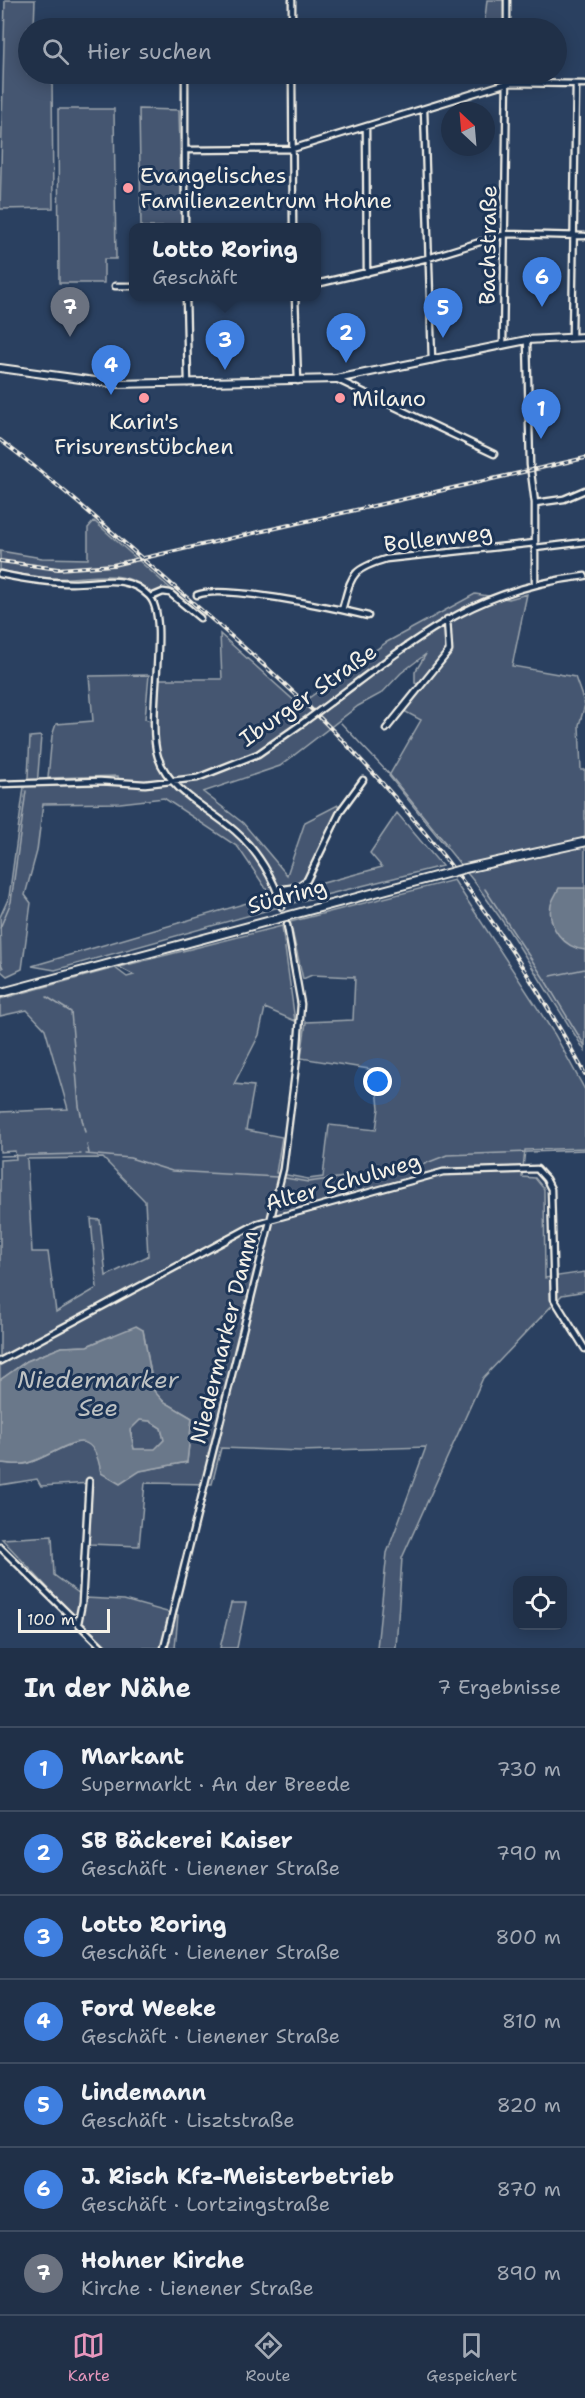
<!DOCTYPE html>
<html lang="de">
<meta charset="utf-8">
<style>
:root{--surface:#203048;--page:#28384f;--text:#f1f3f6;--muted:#a2a9b4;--line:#3d4b60;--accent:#e797bd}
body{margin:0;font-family:"Shantell Sans",sans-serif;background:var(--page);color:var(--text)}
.controls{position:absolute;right:18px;bottom:18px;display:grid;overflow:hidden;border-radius:12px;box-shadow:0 3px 15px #0003}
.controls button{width:54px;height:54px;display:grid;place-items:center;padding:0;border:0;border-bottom:2px solid var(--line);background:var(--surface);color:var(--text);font:30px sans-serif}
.compass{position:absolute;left:441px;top:102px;width:54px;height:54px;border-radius:50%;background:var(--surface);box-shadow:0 3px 15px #0003;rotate:334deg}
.scale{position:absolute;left:18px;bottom:15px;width:92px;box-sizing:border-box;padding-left:6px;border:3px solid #f4f1e8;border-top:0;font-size:16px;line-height:21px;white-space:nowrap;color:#f4f1e8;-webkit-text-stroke:4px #1d3557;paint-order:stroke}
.you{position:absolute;left:378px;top:1082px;width:21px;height:21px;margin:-15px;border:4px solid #fff;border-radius:50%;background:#1a73e8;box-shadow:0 0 0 9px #1a73e833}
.badge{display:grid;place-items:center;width:39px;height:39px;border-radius:50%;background:var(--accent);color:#fff;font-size:20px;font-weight:700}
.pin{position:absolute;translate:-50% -50px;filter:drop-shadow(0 2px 3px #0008)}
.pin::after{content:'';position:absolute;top:32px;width:21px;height:18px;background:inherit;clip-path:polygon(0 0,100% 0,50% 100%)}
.popup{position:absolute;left:129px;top:223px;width:192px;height:78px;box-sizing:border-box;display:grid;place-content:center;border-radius:12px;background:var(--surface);filter:drop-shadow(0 2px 4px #0005);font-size:20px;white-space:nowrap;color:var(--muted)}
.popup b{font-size:22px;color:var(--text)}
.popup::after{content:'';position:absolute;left:50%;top:100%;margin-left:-12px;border:12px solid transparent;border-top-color:var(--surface)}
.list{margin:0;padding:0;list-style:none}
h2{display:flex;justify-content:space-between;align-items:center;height:78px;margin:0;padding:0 24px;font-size:26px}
h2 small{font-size:20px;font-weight:400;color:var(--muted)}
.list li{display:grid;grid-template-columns:39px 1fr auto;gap:18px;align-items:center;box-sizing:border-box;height:84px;padding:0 24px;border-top:2px solid var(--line)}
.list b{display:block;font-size:22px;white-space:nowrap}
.list p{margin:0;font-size:20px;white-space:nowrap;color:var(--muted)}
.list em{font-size:20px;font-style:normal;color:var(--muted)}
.icon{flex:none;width:33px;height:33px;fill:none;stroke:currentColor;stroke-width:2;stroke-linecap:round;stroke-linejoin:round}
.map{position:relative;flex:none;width:585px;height:1648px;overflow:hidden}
.search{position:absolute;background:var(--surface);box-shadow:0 3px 15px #0003;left:18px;right:18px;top:18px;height:66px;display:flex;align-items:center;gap:15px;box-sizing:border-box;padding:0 21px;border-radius:33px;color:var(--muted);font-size:22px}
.sheet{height:666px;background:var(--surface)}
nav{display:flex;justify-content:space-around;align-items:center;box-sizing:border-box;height:84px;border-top:2px solid var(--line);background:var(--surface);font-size:16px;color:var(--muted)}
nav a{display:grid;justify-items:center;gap:3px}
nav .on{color:var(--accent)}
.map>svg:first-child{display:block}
.green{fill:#445771;stroke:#9ca4ac;stroke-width:1.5;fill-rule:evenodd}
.water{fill:#6a788a;stroke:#a1a8b0;stroke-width:1.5;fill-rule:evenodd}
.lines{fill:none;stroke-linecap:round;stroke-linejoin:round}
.stream{stroke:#a1a8b0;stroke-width:1.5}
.minor-casing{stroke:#f4f1e8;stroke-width:9}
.tertiary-casing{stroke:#f4f1e8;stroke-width:10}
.secondary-casing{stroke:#f4f1e8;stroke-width:11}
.minor{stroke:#1d3557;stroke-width:4.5}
.tertiary{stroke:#1d3557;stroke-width:6}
.secondary{stroke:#1d3557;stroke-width:7}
.rail-casing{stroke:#f4f1e8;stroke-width:4}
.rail{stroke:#1d3557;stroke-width:1.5;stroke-dasharray:4.5;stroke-linecap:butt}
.minor-bridge-casing{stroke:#f4f1e8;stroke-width:9;stroke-linecap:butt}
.secondary-bridge-casing{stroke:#f4f1e8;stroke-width:11;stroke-linecap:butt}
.minor-bridge{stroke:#1d3557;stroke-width:4.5}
.secondary-bridge{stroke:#1d3557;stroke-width:7}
.poi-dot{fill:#ff9aa2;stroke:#1d3557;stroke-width:2}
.labels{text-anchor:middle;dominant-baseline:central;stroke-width:6;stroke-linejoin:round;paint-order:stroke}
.poi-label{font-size:22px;fill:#f4f1e8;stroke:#1d3557;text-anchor:start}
.street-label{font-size:22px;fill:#f4f1e8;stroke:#1d3557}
.water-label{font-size:24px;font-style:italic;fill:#bdc1c2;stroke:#1d3557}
</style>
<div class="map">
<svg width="585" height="1648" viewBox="0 0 585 1648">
<rect width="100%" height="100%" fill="#2a4060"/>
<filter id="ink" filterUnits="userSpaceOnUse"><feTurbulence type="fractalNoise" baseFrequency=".0167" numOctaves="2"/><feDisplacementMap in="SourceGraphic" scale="12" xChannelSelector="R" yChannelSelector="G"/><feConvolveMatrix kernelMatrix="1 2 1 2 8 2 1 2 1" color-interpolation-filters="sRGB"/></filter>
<g filter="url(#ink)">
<!-- green -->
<path class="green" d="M5,0H35L34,28H28V74H52L53,208L0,209Z
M487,0H504L505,28H484Z
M58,109H114L116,259H104V283H59Z
M139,109L179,110L182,227H141Z
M94,521L171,589L156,600C129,562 91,581 51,578C34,577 17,574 0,570V551L42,558L88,559V528Z
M475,594L509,599L527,594L512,666L575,677L585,705L579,725L581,770H585V1051L508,929L476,884L389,776L421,720L404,711L423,687L415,683V672L426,654L401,673L382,693L358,706L280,766L203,792L243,823L287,875L305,822L338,805L347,806L308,887L382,867L370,853L397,813L442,866L297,902L55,970L32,966L271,896L238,847L164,798L120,803L43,804L37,851L25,895L31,903L22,969L7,976L1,971L0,917L9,897L24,787L28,777L30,737L41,736L37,786L119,785L118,776L48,778L52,736L56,724L93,721L89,676L149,675L145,719L158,724L159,679H222L220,634L299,705L387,642Z
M454,880L555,1035L585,1090V1148L525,1150L522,1177L535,1178L544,1189L545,1278L585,1272V1291L562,1295L483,1378L402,1558L396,1648H377L387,1553L426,1447L301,1451L221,1448L212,1484L145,1483L139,1546L89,1544L92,1483L41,1486L37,1479L0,1485V1463C8,1463 16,1465 24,1464C41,1462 76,1435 90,1443C99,1448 99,1463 101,1473L139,1471L187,1462L192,1418L163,1401L154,1391L143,1330L110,1336L87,1346L62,1347L27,1361L0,1380V1160L16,1159L15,1151L0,1152V1112L68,1109L45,1029L27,1010L0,1016V999L115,968L127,977L134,975L119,967L282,926L295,1021L265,1008L259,1035L234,1084L254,1086L246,1130L282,1137L276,1173L308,1179L323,1177L329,1125L376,1130L379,1108L375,1070L301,1058L306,1022L353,1020L355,977L312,975L303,979L290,922ZM103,1158L145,1201L148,1256L106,1276L100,1220L91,1219L97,1288L56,1312L48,1252H32L27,1159Z
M140,1420L150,1421L161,1428L164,1440L155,1450H134L130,1429Z
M52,1536L54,1575L80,1594L76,1618L2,1539Z
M85,1598L124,1600L178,1615L175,1648H109L81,1621Z
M231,1603H246L237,1648H220Z"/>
<!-- water -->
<path class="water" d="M559,888H585V950C564,948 547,927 551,905C552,900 557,893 559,888Z
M136,1326L143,1330L154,1391L163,1401L192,1418L187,1462L140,1471L120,1484L101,1473C92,1417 64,1452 28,1463C20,1466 9,1463 0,1463V1380L27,1361L62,1347L87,1346ZM140,1420L150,1421L161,1428L164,1440L155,1449H134L130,1430Z"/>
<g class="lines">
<!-- stream -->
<path class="stream" d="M341,723L389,774L447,845
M485,889L543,977
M0,928L11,902L26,791
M0,961L3,968
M551,976L585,969
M543,977L585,1046
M47,997L71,1012L79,1106L85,1132
M87,1145L89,1153
M86,1154L130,1158L172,1171L277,1177
M0,1156L81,1154
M419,1166L447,1155L585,1150
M285,1178L308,1182L410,1168"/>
<!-- minor casing -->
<g class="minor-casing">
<path id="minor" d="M292,0V28
M507,0V28
M185,74V228
M292,74L293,228
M424,110L432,360
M366,127L367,273
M185,150L292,149L507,83L585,84
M316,284L428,258L506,234L585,236
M115,286H134
M186,296L188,383
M295,296L298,381
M572,337L576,84
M527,340L530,465L535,503V583
M503,345L507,74
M336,379L494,454
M535,503L564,499L585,490
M535,548L585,542
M0,574C24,579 47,583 72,583C100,583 126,573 149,596C171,618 145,719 158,757C170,792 209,808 235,831C257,850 275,880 282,907
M197,595C220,585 313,604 342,610C352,576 349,570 386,559L535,543
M151,597L163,592L170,593L200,618
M342,610L368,616
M331,702C418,637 473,589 585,576
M386,729L449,651L447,619
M0,784L100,781L145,784L197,778L258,754L304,722
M278,890L297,887L307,880L341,810L363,780
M0,1361L258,1223L443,1172L537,1169L546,1179L551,1189L554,1299L585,1349
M0,1547L103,1648
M78,1623L82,1603L89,1481
M164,1648L283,1169L297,1058L301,1004L287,925"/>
</g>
<!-- tertiary casing -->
<g class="tertiary-casing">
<path id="tertiary" d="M0,368L117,384L336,379L527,340L585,337"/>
</g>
<!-- secondary casing -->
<g class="secondary-casing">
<path id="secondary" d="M463,869L585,842
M0,993L452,872"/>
</g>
<!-- minor -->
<use href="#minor" class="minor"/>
<!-- tertiary -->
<use href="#tertiary" class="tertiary"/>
<!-- secondary -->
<use href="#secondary" class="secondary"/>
<!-- rail casing -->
<g class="rail-casing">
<path id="rail" d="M0,440C59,484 114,534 170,583C236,640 303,697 362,761C450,855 525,961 585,1074
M0,561L58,569L113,565L585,458"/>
</g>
<!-- rail -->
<use href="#rail" class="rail"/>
<!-- minor-bridge casing -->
<g class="minor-bridge-casing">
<path id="minor-bridge" d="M304,722L331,702"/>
</g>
<!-- secondary-bridge casing -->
<g class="secondary-bridge-casing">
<path id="secondary-bridge" d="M452,872L463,869"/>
</g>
<!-- minor-bridge -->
<use href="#minor-bridge" class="minor-bridge"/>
<!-- secondary-bridge -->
<use href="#secondary-bridge" class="secondary-bridge"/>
</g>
</g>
<!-- markers -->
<g class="poi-dot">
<circle cx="128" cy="188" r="6"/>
<circle cx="144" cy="398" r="6"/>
<circle cx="340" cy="398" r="6"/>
</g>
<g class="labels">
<!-- poi labels -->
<g class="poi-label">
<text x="140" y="175">Evangelisches<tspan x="140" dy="25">Familienzentrum Hohne</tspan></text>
<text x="352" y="398">Milano</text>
<text x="144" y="421" text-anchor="middle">Karin's<tspan x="144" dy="25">Frisurenstübchen</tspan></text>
</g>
<!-- street labels -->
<g class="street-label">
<text transform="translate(488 245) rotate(-89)">Bachstraße</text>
<text transform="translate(438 538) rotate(-7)">Bollenweg</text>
<text transform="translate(308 695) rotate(-35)">Iburger Straße</text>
<text transform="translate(287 896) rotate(-15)">Südring</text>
<text transform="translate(343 1182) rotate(-16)">Alter Schulweg</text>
<text transform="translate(224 1337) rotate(-76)">Niedermarker Damm</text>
</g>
<!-- water labels -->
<g class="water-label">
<text x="98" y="1380">Niedermarker<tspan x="98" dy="28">See</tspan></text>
</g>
</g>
</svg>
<div class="controls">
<button><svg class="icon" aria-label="locate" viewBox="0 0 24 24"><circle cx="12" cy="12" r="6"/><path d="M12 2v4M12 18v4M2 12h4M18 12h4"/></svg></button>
</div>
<svg class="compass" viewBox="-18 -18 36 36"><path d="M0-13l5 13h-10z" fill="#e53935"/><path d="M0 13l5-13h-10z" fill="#a2a9b4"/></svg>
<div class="scale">100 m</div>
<div class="you"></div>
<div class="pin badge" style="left:541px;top:439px;background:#3f7fe0">1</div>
<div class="pin badge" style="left:346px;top:363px;background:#3f7fe0">2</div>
<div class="pin badge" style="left:225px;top:370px;background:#3f7fe0">3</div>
<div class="popup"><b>Lotto Roring</b>Geschäft</div>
<div class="pin badge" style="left:111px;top:395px;background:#3f7fe0">4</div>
<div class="pin badge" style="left:443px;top:338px;background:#3f7fe0">5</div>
<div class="pin badge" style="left:542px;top:307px;background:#3f7fe0">6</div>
<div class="pin badge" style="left:70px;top:337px;background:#6b7280">7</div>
<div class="search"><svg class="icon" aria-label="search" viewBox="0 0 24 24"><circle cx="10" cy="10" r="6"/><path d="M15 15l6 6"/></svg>Hier suchen</div>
</div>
<section class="sheet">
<h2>In der Nähe<small>7 Ergebnisse</small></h2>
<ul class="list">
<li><span class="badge" style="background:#3f7fe0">1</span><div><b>Markant</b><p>Supermarkt · An der Breede</p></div><em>730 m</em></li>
<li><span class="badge" style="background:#3f7fe0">2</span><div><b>SB Bäckerei Kaiser</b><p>Geschäft · Lienener Straße</p></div><em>790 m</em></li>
<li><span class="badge" style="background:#3f7fe0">3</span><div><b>Lotto Roring</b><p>Geschäft · Lienener Straße</p></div><em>800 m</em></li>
<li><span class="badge" style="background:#3f7fe0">4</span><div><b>Ford Weeke</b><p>Geschäft · Lienener Straße</p></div><em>810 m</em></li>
<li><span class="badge" style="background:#3f7fe0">5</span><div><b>Lindemann</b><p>Geschäft · Lisztstraße</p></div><em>820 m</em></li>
<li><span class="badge" style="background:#3f7fe0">6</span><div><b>J. Risch Kfz-Meisterbetrieb</b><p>Geschäft · Lortzingstraße</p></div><em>870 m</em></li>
<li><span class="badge" style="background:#6b7280">7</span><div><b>Hohner Kirche</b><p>Kirche · Lienener Straße</p></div><em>890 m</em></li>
</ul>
</section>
<nav>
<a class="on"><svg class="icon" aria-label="map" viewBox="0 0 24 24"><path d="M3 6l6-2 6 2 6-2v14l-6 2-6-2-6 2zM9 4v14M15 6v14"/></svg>Karte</a>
<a><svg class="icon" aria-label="directions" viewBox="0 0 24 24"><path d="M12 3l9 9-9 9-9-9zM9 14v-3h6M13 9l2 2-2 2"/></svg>Route</a>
<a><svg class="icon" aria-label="saved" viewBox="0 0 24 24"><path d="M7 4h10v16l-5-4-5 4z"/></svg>Gespeichert</a>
</nav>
